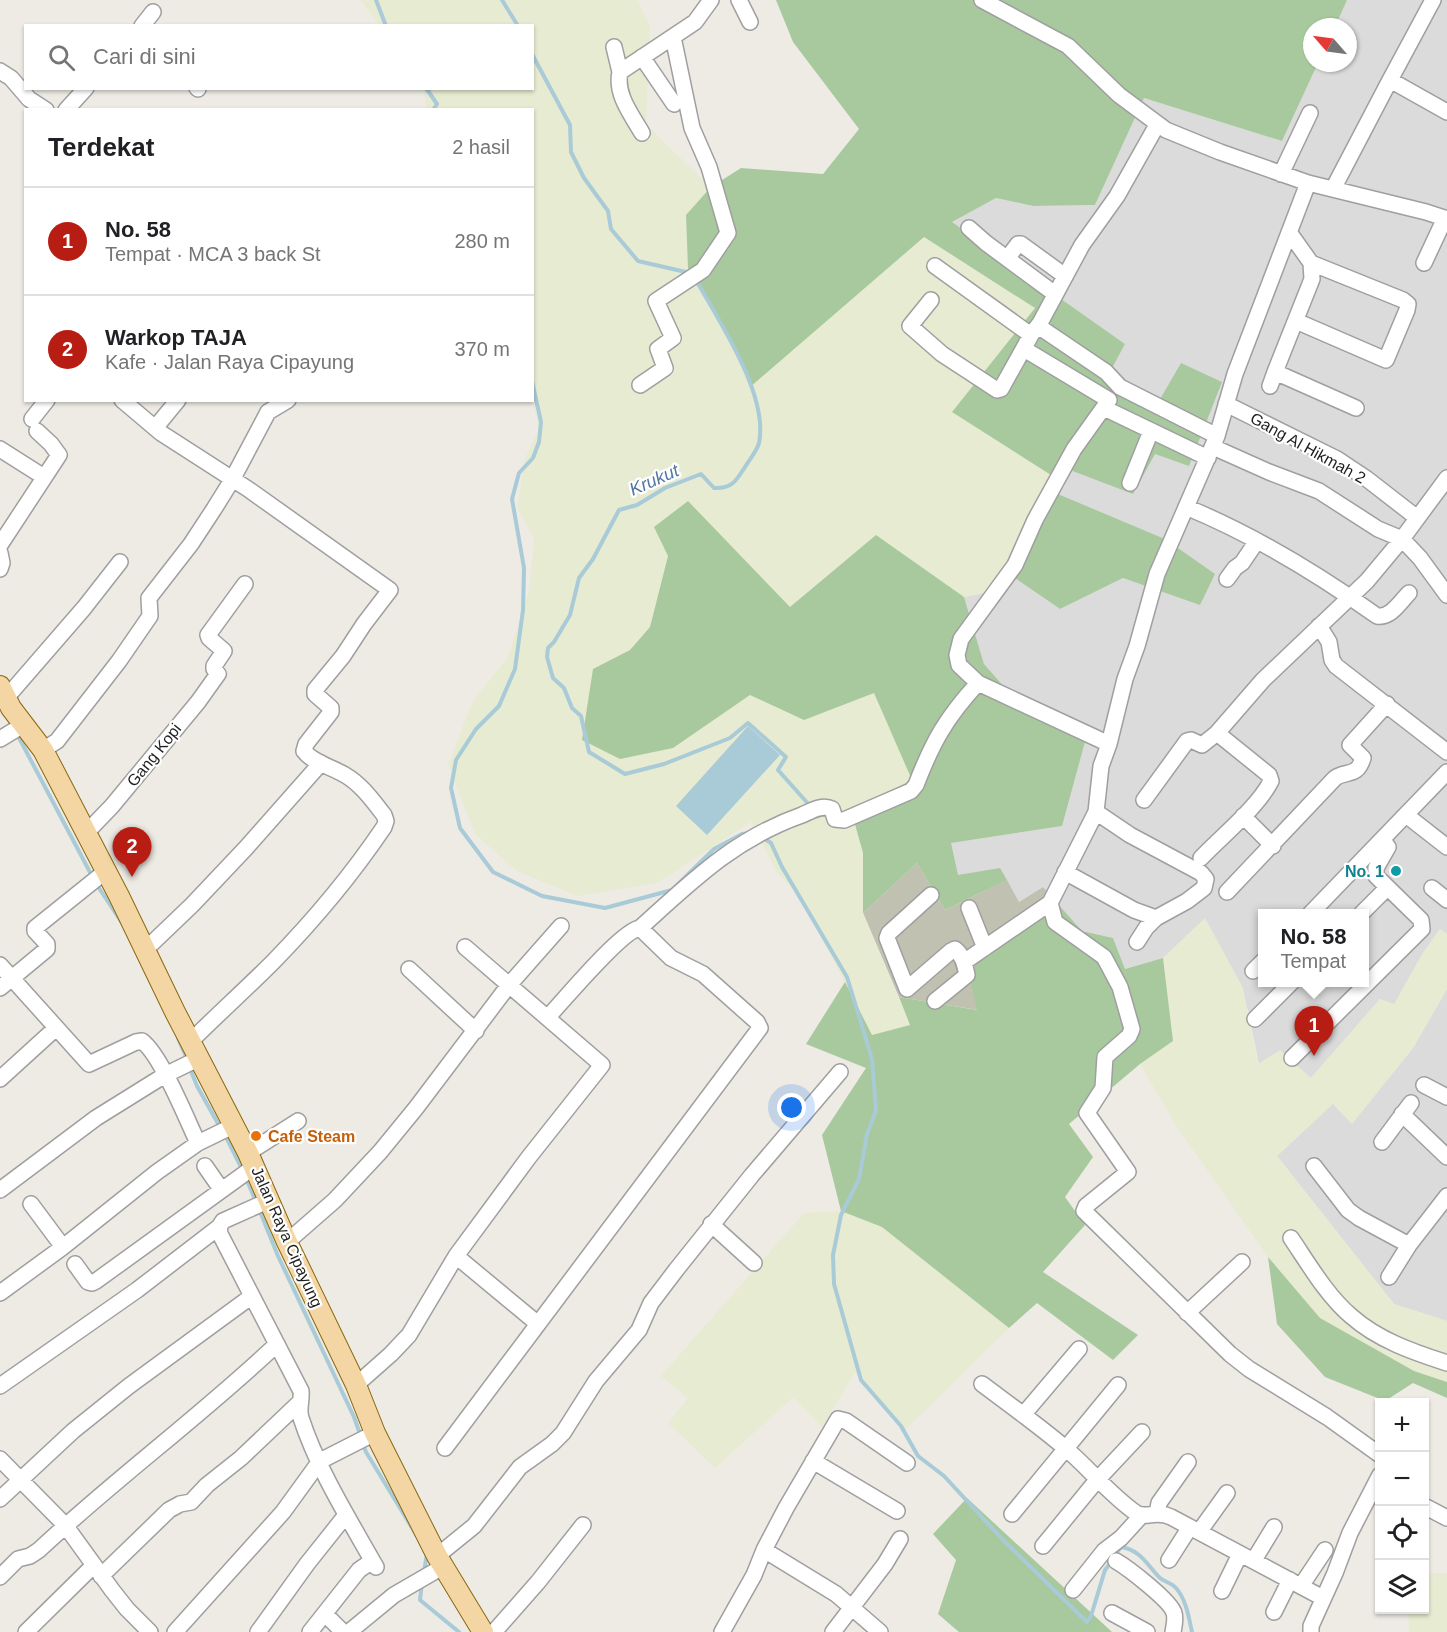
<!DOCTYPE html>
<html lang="id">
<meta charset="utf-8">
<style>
:root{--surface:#fff;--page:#f2f2f2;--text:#202124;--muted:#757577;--line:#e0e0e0;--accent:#b81d13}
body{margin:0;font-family:Helvetica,sans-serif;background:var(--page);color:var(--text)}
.controls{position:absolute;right:18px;bottom:18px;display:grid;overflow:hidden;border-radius:0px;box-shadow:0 2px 4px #0004}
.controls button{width:54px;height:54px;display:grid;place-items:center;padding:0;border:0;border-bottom:2px solid var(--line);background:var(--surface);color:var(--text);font:30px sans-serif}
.compass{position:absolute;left:1303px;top:18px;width:54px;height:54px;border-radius:50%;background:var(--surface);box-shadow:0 2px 4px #0004;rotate:298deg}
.you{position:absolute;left:792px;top:1108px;width:21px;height:21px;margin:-15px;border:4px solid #fff;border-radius:50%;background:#1a73e8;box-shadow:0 0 0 9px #1a73e833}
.badge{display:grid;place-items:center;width:39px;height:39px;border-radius:50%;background:var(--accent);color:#fff;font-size:20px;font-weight:700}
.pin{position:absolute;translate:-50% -50px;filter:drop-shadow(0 2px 3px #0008)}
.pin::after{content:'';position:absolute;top:32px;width:21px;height:18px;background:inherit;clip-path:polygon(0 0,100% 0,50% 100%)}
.popup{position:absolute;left:1258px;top:909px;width:111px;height:78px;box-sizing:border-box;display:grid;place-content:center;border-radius:0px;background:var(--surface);filter:drop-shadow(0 2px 4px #0005);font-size:20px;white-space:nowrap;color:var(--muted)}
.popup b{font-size:22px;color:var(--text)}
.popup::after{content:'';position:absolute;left:50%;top:100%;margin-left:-12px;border:12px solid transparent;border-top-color:var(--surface)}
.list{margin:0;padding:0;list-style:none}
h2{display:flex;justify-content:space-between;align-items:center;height:78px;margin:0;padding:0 24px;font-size:26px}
h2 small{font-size:20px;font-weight:400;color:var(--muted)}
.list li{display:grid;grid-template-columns:39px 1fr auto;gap:18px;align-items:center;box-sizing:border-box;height:108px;padding:0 24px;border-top:2px solid var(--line)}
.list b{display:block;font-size:22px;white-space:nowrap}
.list p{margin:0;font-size:20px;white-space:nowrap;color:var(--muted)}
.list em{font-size:20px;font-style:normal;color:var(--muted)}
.icon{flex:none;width:33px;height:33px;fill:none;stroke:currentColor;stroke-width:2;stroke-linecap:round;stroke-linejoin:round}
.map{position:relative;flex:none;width:1447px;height:1632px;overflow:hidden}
.search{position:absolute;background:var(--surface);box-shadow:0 2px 4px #0004;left:24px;top:24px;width:510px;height:66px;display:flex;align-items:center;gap:15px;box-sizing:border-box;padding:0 21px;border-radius:0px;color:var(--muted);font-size:22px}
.panel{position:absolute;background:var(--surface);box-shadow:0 2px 4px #0004;left:24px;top:108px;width:510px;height:294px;border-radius:0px}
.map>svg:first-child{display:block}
.residential{fill:#dcdbdb;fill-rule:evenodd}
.construction{fill:#c0c1b1}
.farmland{fill:#e7ebd1}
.forest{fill:#a7c99d}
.water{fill:#a9cad7}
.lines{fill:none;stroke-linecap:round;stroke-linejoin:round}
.stream{stroke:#a9cad7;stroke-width:4}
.minor-casing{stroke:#9f9f9f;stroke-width:18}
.major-casing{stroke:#89680e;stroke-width:22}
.minor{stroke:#fff;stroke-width:15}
.major{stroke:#f3d6a4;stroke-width:20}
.culture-dot{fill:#0f9aa8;stroke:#fff;stroke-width:2}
.food-dot{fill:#e8710a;stroke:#fff;stroke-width:2}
.labels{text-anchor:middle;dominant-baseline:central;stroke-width:4.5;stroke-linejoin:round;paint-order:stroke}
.street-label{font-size:16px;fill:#1e1e1e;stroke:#fff}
.culture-label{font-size:16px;font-weight:bold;fill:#0d838f;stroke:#fff;text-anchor:end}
.food-label{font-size:16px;font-weight:bold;fill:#c56008;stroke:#fff;text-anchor:start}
.water-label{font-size:18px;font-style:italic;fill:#5377a4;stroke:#fff}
</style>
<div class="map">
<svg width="1447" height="1632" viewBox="0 0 1447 1632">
<rect width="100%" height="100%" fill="#eeebe5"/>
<!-- residential -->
<path class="residential" d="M1347,0H1447V934L1440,929L1423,953L1394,1005L1380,999L1311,1078L1259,1064L1248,1010L1205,919L1163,958L1125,969L1113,938L1082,931L1043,887L1019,902L957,876L950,843L1062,826L1022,707L984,664L964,597L993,591L1006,572L1060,609L1123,578L1200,604L1165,539L1058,494L1065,484L1070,469L1156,408L1103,383L1125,344L951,222L996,198L1033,206L1095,205L1144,98L1282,141L1318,63H1348V27H1335ZM1263,914H1365V982H1263Z
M1447,989V1321L1394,1304L1277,1156L1333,1103L1352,1123L1413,1048Z"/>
<!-- construction -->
<path class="construction" d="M917,863L945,910L1007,880L1019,902L1043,887L1058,904L967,966L978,1010L899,997L863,913Z"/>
<!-- farmland -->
<path class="farmland" d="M360,0H637L650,25L646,125L711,187L688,268L737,352L750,386L924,237L1035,307L952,412L1065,484L993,591L964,597L876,535L790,607L668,556L650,627L630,650L593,670L673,748L750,695L804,720L874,693L913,781L851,810L863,853V913L910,1025L872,1035L800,897L776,871L751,822L657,883L577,896L517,871L475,834L448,765L473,701L508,657L529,591L534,539L517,508L525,459L539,429L532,398V110L427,109L423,89L532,88V26L380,25Z
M1205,918L1243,988L1258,1064L1280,1050L1311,1078L1380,999L1394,1004L1423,953L1440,929L1447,934V989L1413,1048L1352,1124L1333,1104L1277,1156L1394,1304L1447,1321V1382L1414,1371L1320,1318L1268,1257L1177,1127L1140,1064L1173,1041L1163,958Z
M841,1211L882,1227L1009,1328L905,1430L855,1372L822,1427L793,1397L715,1468L668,1423L688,1398L661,1376L804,1213Z
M1425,1573H1447V1632H1409L1408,1610H1424Z"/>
<!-- forest -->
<path class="forest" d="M776,0H1347L1335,27H1312V63H1318L1282,141L1144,98L1095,205L1033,206L996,198L952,222L1125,344L1104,383L1155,408L1181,363L1222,382L1189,466L1155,454L1133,494L1070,470L1065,484L952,412L1035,308L924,237L750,387L737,352L688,268L686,215L711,187L741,168L823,174L859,129L793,42Z
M1058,494L1165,539L1215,574L1200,605L1123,578L1060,609L1006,572Z
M688,501L790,607L876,535L964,597L984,664L1022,707L1086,738L1062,826L951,843L958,875L1000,868L1007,880L945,910L917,863L863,913V853L851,810L912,780L874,693L804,720L750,695L673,748L620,759L582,740L593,669L630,650L650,627L668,556L654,527Z
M1058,904L1082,931L1113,938L1125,969L1163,958L1173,1041L1140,1064L1069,1124L1093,1157L1065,1197L1085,1225L1043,1272L1138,1335L1113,1360L1037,1303L1009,1328L882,1227L841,1211L822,1135L866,1068L806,1044L845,982L872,1035L910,1025L899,997L977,1010L967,966Z
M1268,1257L1320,1318L1414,1371L1447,1382V1398L1413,1383L1385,1401L1325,1377L1277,1324Z
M967,1498L1112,1632H959L938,1614L956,1560L933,1534Z"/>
<!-- water -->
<path class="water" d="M748,726L780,755L707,835L676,806Z"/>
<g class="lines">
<!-- stream -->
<path class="stream" d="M376,0L386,26
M502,0L518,26
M532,54L570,125L571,152L584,178L608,211L611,229L638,261L690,273
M426,88L437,104L433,110
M695,278C718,320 769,394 759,443C757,451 749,460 745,467C736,481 732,489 714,488L701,474L665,488L637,505L619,510L593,559L579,578L570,615L554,642L548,648L547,657L553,678L564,688L572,708L581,716L589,752L625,774L664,764L730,738L748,723L786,757L778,770L811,807
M532,381L541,422L539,442L533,458L519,473L512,499L524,568L523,610L515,669L499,706L476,729L456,760L451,788L460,828L493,872L542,896L605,908L672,890L714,849L742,834L750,833
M17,734L92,876
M762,837L771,843L782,867L847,977L872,1059L876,1111L867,1134L859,1179L841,1215L833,1255L834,1284L861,1380L901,1426L918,1456L944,1476L1004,1541L1087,1622L1091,1616L1105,1570L1111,1562
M97,885L124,926
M178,1038L187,1059
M189,1066L197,1086L221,1129
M225,1135L243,1171
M246,1178L256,1202
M259,1209L278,1256L354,1417L361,1437
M363,1444L366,1452L417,1536
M1115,1555L1121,1547C1141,1550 1147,1565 1160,1578C1165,1582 1172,1583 1176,1588C1186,1599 1189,1618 1192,1632
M424,1572L427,1553
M422,1583L420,1600L459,1632"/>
<!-- minor casing -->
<g class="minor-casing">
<path id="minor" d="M739,0L750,22
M142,26L153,12
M614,47L620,72
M642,57L674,104
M0,71L11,78L29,99L46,110
M1390,80L1433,0
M197,88L198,89
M66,110L86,88
M642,133C631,114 615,94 620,72L695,22L711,0
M1281,174L1310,113
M1308,183L1426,212L1447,219
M1333,189L1390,80L1447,112
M969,228L986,243L1055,294
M1289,232L1311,263L1312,279L1275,372L1356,408
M1012,252L1018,244H1021L1065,276
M1424,263L1445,218
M935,266L1031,335
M931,300L910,326L942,354L997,390L1001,389L1031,335L1040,323L1082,245L1117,196L1157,125
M1296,321L1386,360L1407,310L1408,304L1403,300L1311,263
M1038,326L1106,372L1120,387L1217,436
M1024,349L1109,400L1074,449L1035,520L1015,565L961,639L957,655L959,665L978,683L1109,744
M640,385L665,368L658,349L673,338L656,301L703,270L728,233L709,167L692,128L673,37
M1270,386L1275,372
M122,400L161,433L248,489L390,590L364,624L343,656L315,690V694L331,708V712L306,744L304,751C313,763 332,767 345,775C361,784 373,801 384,815L386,821L384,827C353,873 312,922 273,962C246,989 217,1015 190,1042
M1226,404L1337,459L1367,479L1416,517
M1104,408L1208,458
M32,419L47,400
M155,428L178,400
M1213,447L1269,472L1319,491L1378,529L1402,539L1420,558L1447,595
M0,449L44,477
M1130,483L1151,431
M1186,507C1254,535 1318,574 1377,616C1391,618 1400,602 1409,593
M0,545L59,455L51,444L37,431
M0,553L2,563L0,569
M1227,579L1235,568L1242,563L1257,541
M1319,626L1329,642L1332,660L1336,666L1447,752
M6,698L84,608L120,562
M0,739L23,725
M43,750L57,741L119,661L150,616L149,598L191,544L214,509L232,480L268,412L288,400
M1144,800L1187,741L1191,740L1202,745L1217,733
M1406,815L1447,847
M1243,816L1273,846
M86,833L112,806L198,702L218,674L214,669V666L224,651L209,638L208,635L245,584
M1201,858C1222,836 1258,807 1271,781L1269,775L1217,733L1263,680L1367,581L1402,539L1447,478
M1065,872L1134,910L1156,918L1187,901L1204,888L1206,879L1201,873L1130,835L1096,812
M1432,888L1447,900
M1227,892L1335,778C1346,770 1357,778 1363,758L1350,745L1387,704
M931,895L889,933L887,938L907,989L951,951L955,949C963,955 965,966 967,975L935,1001
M1050,903L1055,922L1104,957L1120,987L1132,1029L1129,1036L1105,1057L1103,1088L1087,1113L1128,1172L1086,1206L1084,1211L1230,1354L1249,1369L1327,1417L1380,1455
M969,908L985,948
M1310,914L1447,772
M1361,914L1387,888
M1137,942L1146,928L1156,918
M146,949L192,905L245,849L321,763
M964,962L1050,903L1096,812L1101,766L1109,744L1125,679L1137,646L1157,574L1217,436L1235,374L1308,183L1220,152L1166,130L1119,95L1068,46L982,0
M0,965L89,1064L136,1042L142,1041C161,1055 187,1120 198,1143
M409,969L476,1031
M1253,971L1263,961
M0,988L47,949V944L35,931V928L106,871
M548,1017C564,1000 622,930 640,928C692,881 734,839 802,815C811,811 822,804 832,809L835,819L844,820L911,791L916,785C933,741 946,718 978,683
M1255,1019L1292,982
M1292,1058L1422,929L1421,920L1376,876V868L1388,847L1383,840
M0,1079L56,1028
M1424,1085L1447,1097
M1402,1114L1447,1157
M1382,1142L1411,1103
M248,1153L298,1121
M205,1166L221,1189
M1314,1166L1348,1210L1359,1218L1409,1245
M0,1190L96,1118L165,1075L200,1058
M31,1204L63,1247
M711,1224L754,1263
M219,1227L220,1234L301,1391C302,1401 298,1409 301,1418C318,1470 349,1519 376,1567
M1291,1238C1308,1263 1327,1296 1351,1316C1378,1340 1413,1352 1447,1363
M287,1242L335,1200L380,1152L416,1108L509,985L561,926
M456,1256L538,1324L760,1028L757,1022L703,974L671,958L640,928
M75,1264L88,1282L92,1283L96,1281L255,1166
M1389,1277L1409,1245L1447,1196
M0,1293L63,1247L157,1172L198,1143L235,1125
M1187,1313L1242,1262
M982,1384C1010,1405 1038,1425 1064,1447C1089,1468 1109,1494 1136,1513C1145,1519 1157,1510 1171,1517L1323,1598
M356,1385L391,1354L409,1335L456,1256L529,1157L602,1065L465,947
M0,1386L137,1290L219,1227L223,1221L270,1200
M1023,1415L1079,1349
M445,1448L538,1324
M0,1459L65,1525L112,1590L127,1609L150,1632
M813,1461L897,1511
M0,1499L73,1431L129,1386L252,1296
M1424,1506L1447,1518
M1157,1513L1159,1503L1188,1462
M1012,1514L1118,1385
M1199,1532L1227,1493
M1043,1546L1097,1480L1142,1432
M764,1550L836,1594L880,1632
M437,1556L474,1526L520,1467L552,1444L563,1433L596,1381L639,1330L651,1303L676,1270L752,1175L840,1072
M1169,1560L1190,1527
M1254,1560L1274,1527
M1116,1561C1128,1568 1171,1601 1174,1613C1176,1619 1174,1626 1173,1632
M101,1576L169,1510L180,1504L191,1502L207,1485L241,1458L300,1402
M0,1577L18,1559L30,1556L39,1550C116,1478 201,1416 277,1344
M1301,1586L1325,1550
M1073,1590L1104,1551L1121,1538L1141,1516
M1222,1591L1240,1554
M1274,1612L1290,1580
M1112,1613L1147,1632
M331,1620L343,1632
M26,1632L93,1566
M175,1632L283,1512L320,1461L375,1433
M258,1632L307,1564L346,1515
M310,1632L359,1570L372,1561
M349,1632L394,1595L444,1566
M494,1632L538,1582L583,1525
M722,1632L754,1575L764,1550L786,1508L838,1419L846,1421L907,1463
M833,1632L885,1564L900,1539
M1311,1632V1626L1335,1573L1350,1533L1380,1475"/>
</g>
<!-- major casing -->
<g class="major-casing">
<path id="major" d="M0,686L11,708L43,750L119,896L175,1012L248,1153L287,1242L356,1385L375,1433L437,1556L483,1632"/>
</g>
<!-- minor -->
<use href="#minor" class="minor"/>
<!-- major -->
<use href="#major" class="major"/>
</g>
<!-- markers -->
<circle class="culture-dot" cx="1396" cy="871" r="6"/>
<circle class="food-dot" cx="256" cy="1136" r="6"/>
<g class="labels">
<!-- street labels -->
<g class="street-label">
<text transform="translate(1308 448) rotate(29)">Gang Al Hikmah 2</text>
<text transform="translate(154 755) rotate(-51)">Gang Kopi</text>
<text transform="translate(287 1237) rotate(66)">Jalan Raya Cipayung</text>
</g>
<!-- culture labels -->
<g class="culture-label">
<text x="1384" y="871">No. 1</text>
</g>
<!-- food labels -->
<g class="food-label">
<text x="268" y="1136">Cafe Steam</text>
</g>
<!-- water labels -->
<g class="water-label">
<text transform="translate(654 480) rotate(-24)">Krukut</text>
</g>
</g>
</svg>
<div class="controls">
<button>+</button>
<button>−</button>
<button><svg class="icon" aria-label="locate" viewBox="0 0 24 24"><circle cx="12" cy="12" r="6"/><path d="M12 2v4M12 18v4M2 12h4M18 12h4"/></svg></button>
<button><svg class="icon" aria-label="layers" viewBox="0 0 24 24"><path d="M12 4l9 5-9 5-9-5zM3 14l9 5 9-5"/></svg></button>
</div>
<svg class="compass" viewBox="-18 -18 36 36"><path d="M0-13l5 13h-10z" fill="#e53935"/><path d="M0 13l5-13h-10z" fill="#757577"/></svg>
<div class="you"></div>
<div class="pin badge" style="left:1314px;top:1056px">1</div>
<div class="popup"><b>No. 58</b>Tempat</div>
<div class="pin badge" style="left:132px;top:877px">2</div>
<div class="search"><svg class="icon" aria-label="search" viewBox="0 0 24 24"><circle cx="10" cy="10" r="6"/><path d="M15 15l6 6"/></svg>Cari di sini</div>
<section class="panel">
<h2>Terdekat<small>2 hasil</small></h2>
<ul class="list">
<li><span class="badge">1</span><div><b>No. 58</b><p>Tempat · MCA 3 back St</p></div><em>280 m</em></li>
<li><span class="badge">2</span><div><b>Warkop TAJA</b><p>Kafe · Jalan Raya Cipayung</p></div><em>370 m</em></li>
</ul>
</section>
</div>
